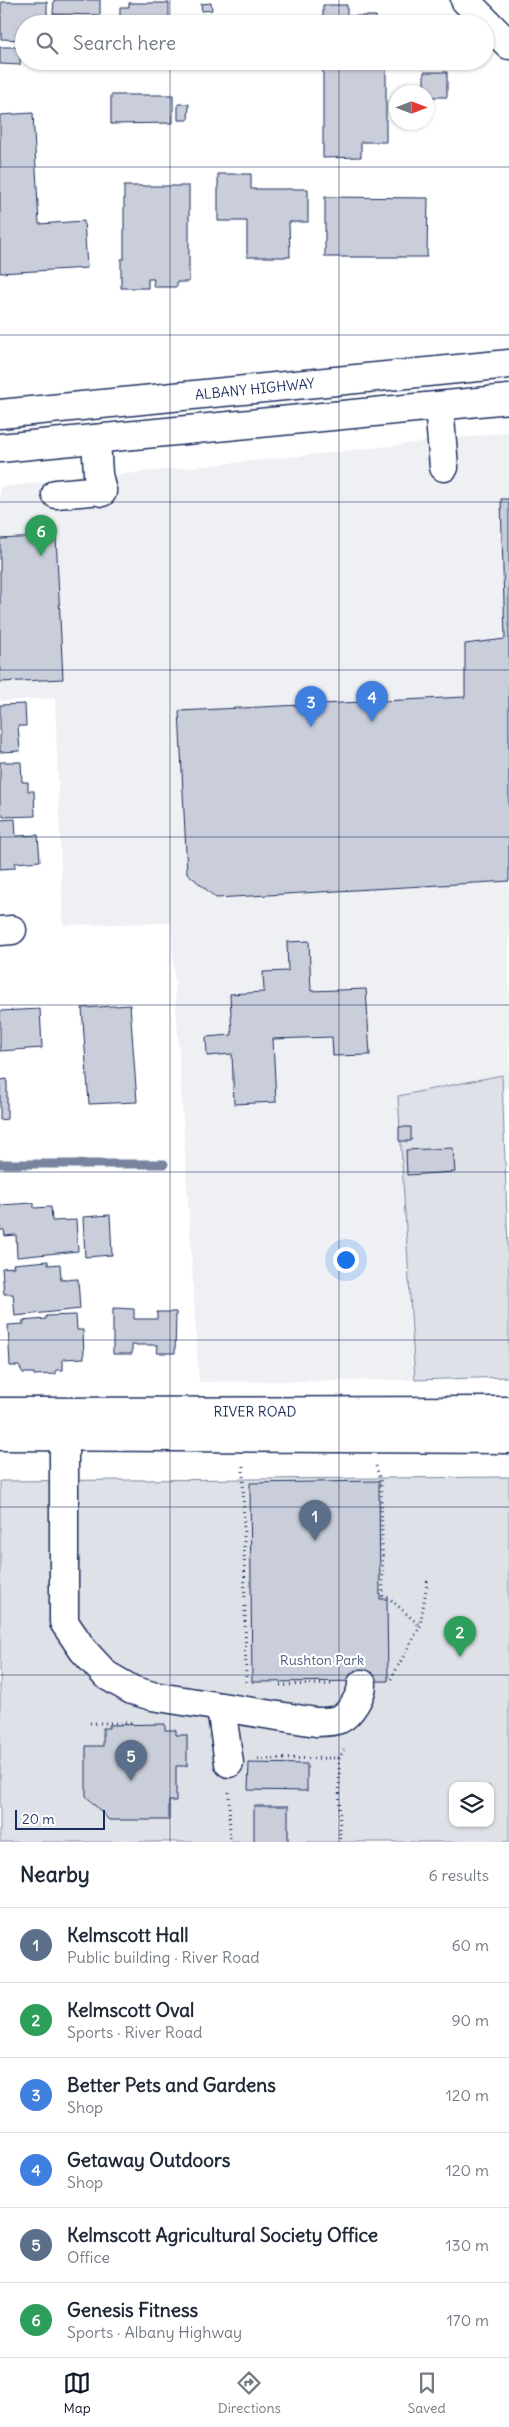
<!DOCTYPE html>
<meta charset="utf-8">
<style>
:root{--surface:#fff;--page:#f2f2f3;--text:#1f2937;--muted:#747a83;--line:#e0e1e3;--accent:#111827}
body{margin:0;font-family:Delius,sans-serif;background:var(--page);color:var(--text)}
.controls{position:absolute;right:15px;bottom:15px;display:grid;overflow:hidden;border-radius:10px;box-shadow:0 1px 4px #0004}
.controls button{width:45px;height:45px;display:grid;place-items:center;padding:0;border:0;border-bottom:1px solid var(--line);background:var(--surface);color:var(--text);font:25px sans-serif}
.compass{position:absolute;left:389px;top:85px;width:45px;height:45px;border-radius:50%;background:var(--surface);box-shadow:0 1px 4px #0004;rotate:90deg}
.scale{position:absolute;left:15px;bottom:12px;width:90px;box-sizing:border-box;padding-left:5px;border:2px solid #1b2f5e;border-top:0;font-size:14px;line-height:18px;white-space:nowrap;color:#1b2f5e;-webkit-text-stroke:4px #fff;paint-order:stroke}
.you{position:absolute;left:345px;top:1259px;width:18px;height:18px;margin:-12px;border:4px solid #fff;border-radius:50%;background:#1a73e8;box-shadow:0 0 0 8px #1a73e833}
.badge{display:grid;place-items:center;width:32px;height:32px;border-radius:50%;background:var(--accent);color:#fff;font-size:16px;font-weight:700}
.pin{position:absolute;translate:-50% -41px;filter:drop-shadow(0 1px 2px #0008)}
.pin::after{content:'';position:absolute;top:26px;width:18px;height:15px;background:inherit;clip-path:polygon(0 0,100% 0,50% 100%)}
.list{margin:0;padding:0;list-style:none}
h2{display:flex;justify-content:space-between;align-items:center;height:65px;margin:0;padding:0 20px;font-size:21px}
h2 small{font-size:16px;font-weight:400;color:var(--muted)}
.list li{display:grid;grid-template-columns:32px 1fr auto;gap:15px;align-items:center;box-sizing:border-box;height:75px;padding:0 20px;border-top:1px solid var(--line)}
.list b{display:block;font-size:19px;white-space:nowrap}
.list p{margin:0;font-size:16px;white-space:nowrap;color:var(--muted)}
.list em{font-size:16px;font-style:normal;color:var(--muted)}
.icon{flex:none;width:28px;height:28px;fill:none;stroke:currentColor;stroke-width:2;stroke-linecap:round;stroke-linejoin:round}
.map{position:relative;flex:none;width:509px;height:1842px;overflow:hidden}
.search{position:absolute;background:var(--surface);box-shadow:0 1px 4px #0004;left:15px;right:15px;top:15px;height:55px;display:flex;align-items:center;gap:12px;box-sizing:border-box;padding:0 18px;border-radius:28px;color:var(--muted);font-size:19px}
.sheet{height:515px;background:var(--surface)}
nav{display:flex;justify-content:space-around;align-items:center;box-sizing:border-box;height:70px;border-top:1px solid var(--line);background:var(--surface);font-size:14px;color:var(--muted)}
nav a{display:grid;justify-items:center;gap:2px}
nav .on{color:var(--accent)}
.map>svg:first-child{display:block}
.built{fill:#eff0f4}
.green{fill:#dee1e7;stroke:#7c88a2;fill-rule:evenodd}
.lines{fill:none;stroke-linecap:round;stroke-linejoin:round}
.stream{stroke:#77839f;stroke-width:9}
.building{fill:#caceda;stroke:#1b2f5e}
.minor-casing{stroke:#1b2f5e;stroke-width:31}
.major-casing{stroke:#1b2f5e;stroke-width:31}
.highway-casing{stroke:#1b2f5e;stroke-width:31}
.path{stroke:#1b2f5e;stroke-width:3;stroke-dasharray:1 4;stroke-linecap:butt}
.minor{stroke:#fff;stroke-width:28}
.major{stroke:#fff;stroke-width:28}
.highway{stroke:#fff;stroke-width:28}
.grid{fill:none;stroke:#1b2f5e;stroke-width:1;stroke-opacity:0.55}
.labels{text-anchor:middle;dominant-baseline:central;stroke-width:4.5;stroke-linejoin:round;paint-order:stroke}
.street-label{font-size:14px;fill:#1b2f5e;stroke:#fff}
.park-label{font-size:14px;fill:#4c5c80;stroke:#fff}
</style>
<div class="map">
<svg width="509" height="1842" viewBox="0 0 509 1842">
<rect width="100%" height="100%" fill="#fff"/>
<filter id="ink" filterUnits="userSpaceOnUse"><feTurbulence type="fractalNoise" baseFrequency=".02" numOctaves="2"/><feDisplacementMap in="SourceGraphic" scale="10" xChannelSelector="R" yChannelSelector="G"/><feConvolveMatrix kernelMatrix="1 2 1 2 8 2 1 2 1" color-interpolation-filters="sRGB"/></filter>
<g filter="url(#ink)">
<!-- built -->
<path class="built" d="M509,432V1088H503L502,1075L398,1096L415,1380L199,1382L171,923L63,925L55,698L0,701V487L338,452Z"/>
<!-- green -->
<path class="green" d="M502,1075L509,1277V1377L415,1380L398,1096Z
M509,1477V1842H0V1481ZM453,1786H490V1823H453Z"/>
<g class="lines">
<!-- stream -->
<path class="stream" d="M0,1164H164"/>
</g>
<!-- building -->
<path class="building" d="M54,0H100V15L53,14Z
M1,2H47V24H24V40L1,39Z
M129,3H169V24H120V7H129Z
M211,3L212,10L202,11L201,4Z
M323,5H347V16H376V24H323Z
M290,17V24H266V18Z
M0,47H21L20,65L0,64Z
M323,61H386V142H361V157L323,158Z
M424,72H447V97H426V92H424Z
M111,95H173V123L111,124Z
M178,104H189L188,120H178Z
M33,113L39,224L84,221L87,268L0,273V115Z
M218,174H251V189H308V222H289L290,257H247V221H218Z
M124,186H189V282H177V287H153L154,279H148V288H121V259H124Z
M325,197L428,198L427,257H325Z
M501,499H509V881L216,898L187,873L179,711L465,697V644L505,639Z
M56,536L63,679L0,682V539Z
M25,704L26,726H18L20,751L0,752V705Z
M0,762H21L22,782H28V791H34L35,816L3,817V814H0Z
M15,819L16,836L38,835L40,861L15,863V868L0,869V820Z
M309,941L311,991L366,989L370,1055L333,1056L332,1037L273,1039L276,1102L234,1104L232,1054L207,1056L206,1037L232,1035L230,994L264,992L263,972L288,971L287,942Z
M130,1005L137,1102L89,1104L82,1008Z
M40,1009L42,1048L0,1051V1011Z
M7,1079V1119L0,1120V1080Z
M399,1127H411V1141H399Z
M453,1148L455,1172L407,1175L406,1150Z
M34,1203V1208L51,1207L52,1221L76,1220L78,1251L17,1257L16,1235L5,1236L4,1230H0V1205Z
M110,1215L112,1255L85,1257L83,1217Z
M48,1261V1265L60,1264L61,1280L78,1279L80,1309L15,1316L13,1294H4L2,1268L14,1267L13,1264Z
M113,1308L134,1309V1319H157V1312H176L175,1353H157L158,1345H132V1354H113Z
M76,1315L77,1330H83L84,1358L63,1359V1370H56V1374L34,1375V1373H23L19,1366H10L8,1325L24,1324L22,1321L46,1319V1316Z
M379,1481L380,1599H387L388,1681L252,1682L250,1483Z
M165,1724V1730H176V1735H187V1766H176V1801H169V1820H109L86,1796V1746H103V1728H109V1725Z
M249,1763L307,1764V1791L248,1790Z
M254,1806H288V1842H254Z"/>
<g class="lines">
<!-- minor casing -->
<g class="minor-casing">
<path id="minor" d="M465,0L509,45
M439,406L444,467
M96,439L98,474L102,492
M56,494L102,490
M0,931L12,930
M64,1436V1622L83,1650L106,1675L132,1690L152,1696L316,1722C324,1722 333,1722 340,1719C350,1714 362,1695 362,1684
M221,1707L229,1763"/>
</g>
<!-- major casing -->
<g class="major-casing">
<g id="major">
<path id="s1" d="M0,1412L509,1411"/>
<path d="M0,1436L509,1439"/>
</g>
</g>
<!-- highway casing -->
<g class="highway-casing">
<g id="highway">
<path id="s2" d="M0,414L509,364"/>
<path d="M0,448L509,399"/>
</g>
</g>
<!-- path -->
<path class="path" d="M243,1466L246,1682
M376,1466L381,1483L383,1596L389,1598L420,1626
M391,1679L420,1626L428,1578
M280,1685L333,1684
M90,1723H133
M339,1758L340,1842
M258,1759L339,1758L344,1750
M229,1792L230,1842"/>
<!-- minor -->
<use href="#minor" class="minor"/>
<!-- major -->
<use href="#major" class="major"/>
<!-- highway -->
<use href="#highway" class="highway"/>
</g>
</g>
<!-- grid -->
<path class="grid" d="M170,0V24M339,0V24M170,61V1842M339,61V1842M0,167H509M0,335H509M0,502H509M0,670H509M0,837H509M0,1005H509M0,1172H509M0,1340H509M0,1507H509M0,1675H509"/>
<g class="labels">
<!-- street labels -->
<g class="street-label">
<text stroke="none"><textPath href="#s2" startOffset="256">ALBANY HIGHWAY</textPath></text>
<text stroke="none"><textPath href="#s1" startOffset="255">RIVER ROAD</textPath></text>
</g>
<!-- park labels -->
<g class="park-label">
<text x="322" y="1660">Rushton Park</text>
</g>
</g>
</svg>
<div class="controls">
<button><svg class="icon" aria-label="layers" viewBox="0 0 24 24"><path d="M12 4l9 5-9 5-9-5zM3 14l9 5 9-5"/></svg></button>
</div>
<svg class="compass" viewBox="-18 -18 36 36"><path d="M0-13l5 13h-10z" fill="#e53935"/><path d="M0 13l5-13h-10z" fill="#747a83"/></svg>
<div class="scale">20 m</div>
<div class="you"></div>
<div class="pin badge" style="left:315px;top:1541px;background:#5c6f8a">1</div>
<div class="pin badge" style="left:460px;top:1657px;background:#2e9e5b">2</div>
<div class="pin badge" style="left:311px;top:727px;background:#3f7fe0">3</div>
<div class="pin badge" style="left:372px;top:722px;background:#3f7fe0">4</div>
<div class="pin badge" style="left:131px;top:1781px;background:#5c6f8a">5</div>
<div class="pin badge" style="left:41px;top:556px;background:#2e9e5b">6</div>
<div class="search"><svg class="icon" aria-label="search" viewBox="0 0 24 24"><circle cx="10" cy="10" r="6"/><path d="M15 15l6 6"/></svg>Search here</div>
</div>
<section class="sheet">
<h2>Nearby<small>6 results</small></h2>
<ul class="list">
<li><span class="badge" style="background:#5c6f8a">1</span><div><b>Kelmscott Hall</b><p>Public building · River Road</p></div><em>60 m</em></li>
<li><span class="badge" style="background:#2e9e5b">2</span><div><b>Kelmscott Oval</b><p>Sports · River Road</p></div><em>90 m</em></li>
<li><span class="badge" style="background:#3f7fe0">3</span><div><b>Better Pets and Gardens</b><p>Shop</p></div><em>120 m</em></li>
<li><span class="badge" style="background:#3f7fe0">4</span><div><b>Getaway Outdoors</b><p>Shop</p></div><em>120 m</em></li>
<li><span class="badge" style="background:#5c6f8a">5</span><div><b>Kelmscott Agricultural Society Office</b><p>Office</p></div><em>130 m</em></li>
<li><span class="badge" style="background:#2e9e5b">6</span><div><b>Genesis Fitness</b><p>Sports · Albany Highway</p></div><em>170 m</em></li>
</ul>
</section>
<nav>
<a class="on"><svg class="icon" aria-label="map" viewBox="0 0 24 24"><path d="M3 6l6-2 6 2 6-2v14l-6 2-6-2-6 2zM9 4v14M15 6v14"/></svg>Map</a>
<a><svg class="icon" aria-label="directions" viewBox="0 0 24 24"><path d="M12 3l9 9-9 9-9-9zM9 14v-3h6M13 9l2 2-2 2"/></svg>Directions</a>
<a><svg class="icon" aria-label="saved" viewBox="0 0 24 24"><path d="M7 4h10v16l-5-4-5 4z"/></svg>Saved</a>
</nav>
